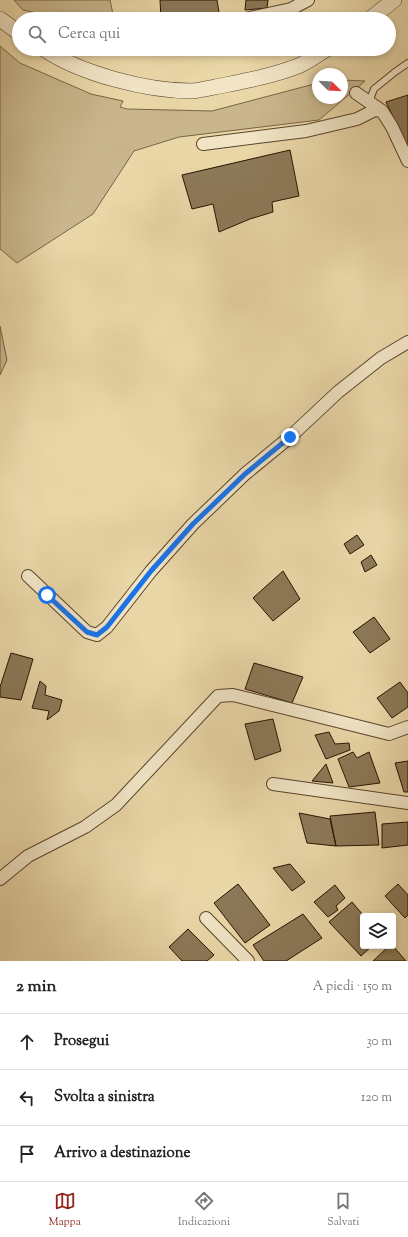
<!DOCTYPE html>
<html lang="it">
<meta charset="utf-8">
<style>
:root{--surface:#fff;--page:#f2f2f2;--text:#222;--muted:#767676;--line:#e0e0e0;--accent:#8f2418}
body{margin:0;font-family:"Sorts Mill Goudy",serif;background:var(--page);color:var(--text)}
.controls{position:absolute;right:12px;bottom:12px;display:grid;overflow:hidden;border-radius:4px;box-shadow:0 2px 6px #0003}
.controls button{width:36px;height:36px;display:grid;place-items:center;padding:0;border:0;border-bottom:1px solid var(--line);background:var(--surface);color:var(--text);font:20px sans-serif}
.compass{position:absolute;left:312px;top:68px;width:36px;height:36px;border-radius:50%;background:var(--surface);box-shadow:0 2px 6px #0003;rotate:114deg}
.stop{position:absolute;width:12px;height:12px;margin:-9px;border:3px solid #1a73e8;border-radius:50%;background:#fff}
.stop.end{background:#1a73e8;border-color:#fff;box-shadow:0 1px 4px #0008}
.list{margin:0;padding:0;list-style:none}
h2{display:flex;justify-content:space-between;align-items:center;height:52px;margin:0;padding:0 16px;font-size:17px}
h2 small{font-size:13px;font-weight:400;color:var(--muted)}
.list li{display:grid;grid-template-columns:26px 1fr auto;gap:12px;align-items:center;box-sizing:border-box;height:56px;padding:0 16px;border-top:1px solid var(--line)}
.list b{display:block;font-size:15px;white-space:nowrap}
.list em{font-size:13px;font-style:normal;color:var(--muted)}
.icon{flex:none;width:22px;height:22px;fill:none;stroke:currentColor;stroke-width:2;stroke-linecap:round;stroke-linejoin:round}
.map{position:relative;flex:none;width:408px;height:961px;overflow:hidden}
.search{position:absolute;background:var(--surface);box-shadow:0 2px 6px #0003;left:12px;right:12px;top:12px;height:44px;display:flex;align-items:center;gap:10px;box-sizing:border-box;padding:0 14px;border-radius:22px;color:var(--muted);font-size:15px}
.sheet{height:220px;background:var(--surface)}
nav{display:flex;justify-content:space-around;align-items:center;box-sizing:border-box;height:56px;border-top:1px solid var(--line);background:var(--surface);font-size:11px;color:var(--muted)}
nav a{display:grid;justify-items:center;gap:2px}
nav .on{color:var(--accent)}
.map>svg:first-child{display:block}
.green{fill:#c9b68c;stroke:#786446}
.building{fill:#8c7958;stroke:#271301}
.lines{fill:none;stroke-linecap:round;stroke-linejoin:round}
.service-casing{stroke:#58442b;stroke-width:8}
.minor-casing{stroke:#58442b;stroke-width:14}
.tertiary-casing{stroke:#58442b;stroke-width:16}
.service{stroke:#f1e5c6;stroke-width:6}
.minor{stroke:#f1e5c6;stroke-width:12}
.tertiary{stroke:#f1e5c6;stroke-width:15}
.route{stroke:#1a73e8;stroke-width:5}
</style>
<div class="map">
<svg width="408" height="961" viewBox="0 0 408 961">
<rect width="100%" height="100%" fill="#ead7a8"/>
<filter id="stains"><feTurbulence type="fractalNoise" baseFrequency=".005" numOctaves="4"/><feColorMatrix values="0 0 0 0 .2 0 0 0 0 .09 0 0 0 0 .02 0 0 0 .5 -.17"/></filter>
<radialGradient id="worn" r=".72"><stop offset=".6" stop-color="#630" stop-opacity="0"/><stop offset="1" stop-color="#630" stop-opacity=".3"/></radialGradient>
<!-- green -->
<path class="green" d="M14,0H110L114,19H64L23,10Z
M0,46L20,63L91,94L123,101L120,107L127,109L212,111L318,83V98H342V80L365,81L319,120L179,137L134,151L93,214L17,263L0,249Z
M0,326L7,360L0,375Z"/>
<!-- building -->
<path class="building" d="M160,0H217L220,18L161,19Z
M246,0H268L267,8L245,10Z
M408,95V148L386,102Z
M290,150L299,196L272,202L273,212L250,219L219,232L213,204L192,209L182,175Z
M357,535L364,545L350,554L344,544Z
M371,555L377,565L365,572L361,562Z
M283,571L300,599L273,621L253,598Z
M374,617L390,639L370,653L353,632Z
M11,653L33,659L21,700L0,697V687Z
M254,663L303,677L292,703L245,689Z
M40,681L46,686L45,695L62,700L59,711L47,720L49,711L32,708Z
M400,682L408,693V707L392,718L377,698Z
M273,719L281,751L255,760L245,724Z
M329,732L335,744L349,743L350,750L326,759L315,735Z
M353,752L357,758L369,752L380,783L349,787L338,759Z
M408,761V792H404L395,763Z
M326,764L333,783L312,781Z
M375,812L379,845L336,846L330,816Z
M299,813L330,819L336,846L307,843Z
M408,822V845L382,848V824Z
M290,864L305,882L292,891L273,868Z
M238,884L270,925L245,943L214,903Z
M398,884L408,895V915L405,918L385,896Z
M335,885L345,898L336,906L338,910L328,917L314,902Z
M352,902L364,916H363V946H372L361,956L329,922Z
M303,914L322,938L286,961H264L253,945Z
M188,929L214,955L207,961H182L169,947Z
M389,946H393L406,961H373Z"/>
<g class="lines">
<!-- service casing -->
<g class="service-casing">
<path id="service" d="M369,102L374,89L395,72L408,63"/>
</g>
<!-- minor casing -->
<g class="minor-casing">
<path id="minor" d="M245,19L291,9L308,0
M356,93L382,111
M203,144L306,131L357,119L375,110L382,111L392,127L408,161
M28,576L87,632L97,635L107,627L151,571L193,524L245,474L290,437L338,392L381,358L408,342
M273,784L408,803
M0,879L28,856L85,827L116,805L218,696L233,695L389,734L408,727
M206,918L248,961"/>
</g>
<!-- tertiary casing -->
<g class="tertiary-casing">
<path id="tertiary" d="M0,19L19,33
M370,19L394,0
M44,49C81,74 147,91 192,91C202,90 214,87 225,85C250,80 275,75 298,66C308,62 318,54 327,49"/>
</g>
<!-- service -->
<use href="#service" class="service"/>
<!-- minor -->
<use href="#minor" class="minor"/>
<!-- tertiary -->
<use href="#tertiary" class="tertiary"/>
</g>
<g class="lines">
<!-- route -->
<path class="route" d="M47,595L87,632L97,635L107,627L151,571L193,524L245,474L290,437"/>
</g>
<rect width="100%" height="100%" filter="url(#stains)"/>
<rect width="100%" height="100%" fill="url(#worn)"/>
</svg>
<div class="controls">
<button><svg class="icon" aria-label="layers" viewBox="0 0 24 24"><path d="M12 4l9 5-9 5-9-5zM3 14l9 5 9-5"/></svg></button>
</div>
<svg class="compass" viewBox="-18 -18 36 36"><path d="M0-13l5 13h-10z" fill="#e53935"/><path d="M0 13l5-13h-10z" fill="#767676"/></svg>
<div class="stop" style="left:47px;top:595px"></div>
<div class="stop end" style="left:290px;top:437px"></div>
<div class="search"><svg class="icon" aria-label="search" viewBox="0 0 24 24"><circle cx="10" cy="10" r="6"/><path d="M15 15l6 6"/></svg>Cerca qui</div>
</div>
<section class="sheet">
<h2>2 min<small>A piedi · 150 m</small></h2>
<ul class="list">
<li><svg class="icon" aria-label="ahead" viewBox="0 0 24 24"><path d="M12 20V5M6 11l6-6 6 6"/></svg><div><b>Prosegui</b></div><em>30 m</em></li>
<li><svg class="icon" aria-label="left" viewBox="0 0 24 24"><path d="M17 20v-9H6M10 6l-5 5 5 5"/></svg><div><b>Svolta a sinistra</b></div><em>120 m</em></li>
<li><svg class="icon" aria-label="arrive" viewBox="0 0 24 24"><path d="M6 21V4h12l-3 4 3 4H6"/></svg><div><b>Arrivo a destinazione</b></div></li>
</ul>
</section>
<nav>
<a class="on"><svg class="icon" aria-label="map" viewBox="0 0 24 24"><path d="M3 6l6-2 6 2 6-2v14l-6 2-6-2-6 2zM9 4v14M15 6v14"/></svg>Mappa</a>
<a><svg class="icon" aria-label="directions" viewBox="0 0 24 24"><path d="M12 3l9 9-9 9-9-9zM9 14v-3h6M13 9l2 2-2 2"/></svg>Indicazioni</a>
<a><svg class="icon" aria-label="saved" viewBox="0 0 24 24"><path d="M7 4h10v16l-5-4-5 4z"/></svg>Salvati</a>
</nav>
